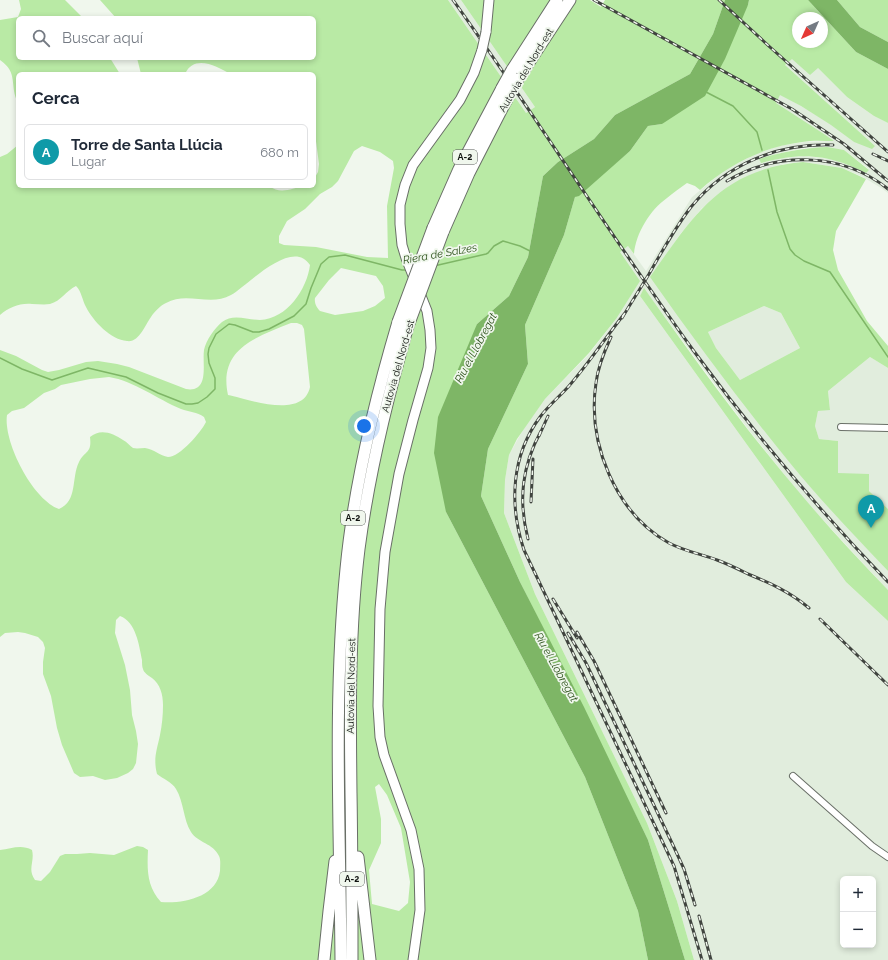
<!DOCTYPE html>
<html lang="es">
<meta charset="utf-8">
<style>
:root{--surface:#fff;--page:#f6f6f7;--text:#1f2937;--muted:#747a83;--line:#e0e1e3;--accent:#1a73e8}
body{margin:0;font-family:Raleway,sans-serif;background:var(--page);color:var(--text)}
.controls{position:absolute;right:12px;bottom:12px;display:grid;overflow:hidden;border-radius:6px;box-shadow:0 2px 6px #0003}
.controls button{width:36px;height:36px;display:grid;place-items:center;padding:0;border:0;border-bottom:1px solid var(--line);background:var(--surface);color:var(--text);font:20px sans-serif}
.compass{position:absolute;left:792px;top:12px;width:36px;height:36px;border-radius:50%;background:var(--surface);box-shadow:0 2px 6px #0003;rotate:225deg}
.you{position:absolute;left:364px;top:426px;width:14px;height:14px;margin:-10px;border:3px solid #fff;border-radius:50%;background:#1a73e8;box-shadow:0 0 0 6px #1a73e833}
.badge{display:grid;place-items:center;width:26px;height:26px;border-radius:50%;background:var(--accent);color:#fff;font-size:13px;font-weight:700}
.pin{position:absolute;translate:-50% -33px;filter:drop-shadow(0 1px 2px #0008)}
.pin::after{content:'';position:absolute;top:21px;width:14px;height:12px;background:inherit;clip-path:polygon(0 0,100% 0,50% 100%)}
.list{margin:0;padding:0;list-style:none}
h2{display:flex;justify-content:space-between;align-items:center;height:52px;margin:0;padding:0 16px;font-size:17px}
h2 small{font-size:13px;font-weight:400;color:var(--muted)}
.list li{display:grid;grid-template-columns:26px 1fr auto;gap:12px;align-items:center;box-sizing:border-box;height:56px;margin:0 8px 8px;padding:0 8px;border:1px solid var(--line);border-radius:6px}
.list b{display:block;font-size:15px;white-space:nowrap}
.list p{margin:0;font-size:13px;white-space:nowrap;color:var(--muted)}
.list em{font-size:13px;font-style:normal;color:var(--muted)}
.icon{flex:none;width:22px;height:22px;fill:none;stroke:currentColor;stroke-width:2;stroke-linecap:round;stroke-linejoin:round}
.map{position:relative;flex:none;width:888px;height:960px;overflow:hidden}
.search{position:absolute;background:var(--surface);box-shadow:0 2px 6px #0003;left:16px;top:16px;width:300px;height:44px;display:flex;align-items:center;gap:10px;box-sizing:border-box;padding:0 14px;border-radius:6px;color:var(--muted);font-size:15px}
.panel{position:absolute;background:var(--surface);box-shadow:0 2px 6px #0003;left:16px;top:72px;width:300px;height:116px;border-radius:6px}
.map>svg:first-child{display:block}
.built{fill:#e1eddd;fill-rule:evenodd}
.green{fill:#b9eaa5;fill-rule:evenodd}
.water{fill:#7eb666}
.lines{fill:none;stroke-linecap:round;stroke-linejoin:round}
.stream{stroke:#7eb666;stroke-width:1.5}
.street-casing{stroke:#696f67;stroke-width:8}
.secondary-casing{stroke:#696f67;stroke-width:11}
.highway-casing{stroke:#696f67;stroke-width:13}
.street{stroke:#fff;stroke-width:6}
.secondary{stroke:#fff;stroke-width:9}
.highway{stroke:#fff;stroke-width:11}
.rail-casing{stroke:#40443f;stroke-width:3}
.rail{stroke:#f0f7ed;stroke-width:1.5;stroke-dasharray:4.5;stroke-linecap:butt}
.secondary-bridge-casing{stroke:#696f67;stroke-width:11;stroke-linecap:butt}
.highway-bridge-casing{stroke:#696f67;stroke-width:13;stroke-linecap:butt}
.secondary-bridge{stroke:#fff;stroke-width:9}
.highway-bridge{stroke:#fff;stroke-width:11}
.labels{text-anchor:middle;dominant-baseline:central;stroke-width:3.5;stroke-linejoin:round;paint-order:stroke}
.shield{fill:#f0f7ed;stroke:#535752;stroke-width:1}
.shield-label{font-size:9px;font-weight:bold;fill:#101310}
.street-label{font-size:10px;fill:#101310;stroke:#f0f7ed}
.water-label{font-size:11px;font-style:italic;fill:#2a4f18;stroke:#f0f7ed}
</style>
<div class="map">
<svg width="888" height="960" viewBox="0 0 888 960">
<rect width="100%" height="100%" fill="#f0f7ed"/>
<!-- built -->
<path class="built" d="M448,0H461L535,107L526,113Z
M792,58L818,68L847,97L874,116L888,123V193L881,188L863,177L842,168L803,162L783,164L702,208L681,233L651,277L816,493L888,571V590L857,557L803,498L748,429L644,289L640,296L846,582L888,621V960H694L677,901L647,823L535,594L504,513L505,480L509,455L524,428L545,399L589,354L616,319L619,252L628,246L646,271L692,197L726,169L758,153L778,146L804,142L833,141L824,134L775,103L780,94L801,106L832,125L854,142L875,146L785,65ZM804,148L844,150L869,169L865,173L857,168L831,159L804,156L782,158L761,163L760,160L780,153ZM843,879H873V945H843Z
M764,306L781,313L800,348L740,380L716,348L708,332Z
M870,357L888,368V509L869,491L838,473V441L819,439L815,426L818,411L830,409L828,391Z"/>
<!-- green -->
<path class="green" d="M19,0H65L83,18H18V58H110L120,74H18V103C9,86 19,73 0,60V20L18,17L21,9Z
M100,0H448L526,113L535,107L461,0H590L601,7L605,0H725L713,34L690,74L615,115L594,139L558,162L543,176L528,257L509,296L477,324L446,512L585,777L638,911L648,960H0V850C11,849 21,844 32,850C35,862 27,869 35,880L41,881L50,872L60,856L65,854H77L90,853L114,855L137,846L143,847L148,850C147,870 147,887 161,902C183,904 217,897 220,871C220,866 221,860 219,856C213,843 198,843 191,832C183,819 184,802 176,789C172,782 163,779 157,774C153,758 157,750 160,735C162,725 163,715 163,705C163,694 160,684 152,678C148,675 144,673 143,669C142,667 142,663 142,660C139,645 136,622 120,616L116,620L115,633L125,665L130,690L132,715L136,731L138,744L136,763L133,769L128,773L117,778L105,780L93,776L80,777L74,773L62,745L57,728L51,696L43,674V662L45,648L43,642L38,637L25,633L18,632L5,633L0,637V350L16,356L42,370L48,372L59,370L86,362L98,361L117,364L129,367L186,389C210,393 202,364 204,350C206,340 215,328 222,322C233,313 248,320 260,320C287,319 307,289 310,265C292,237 247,286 231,295C210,307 187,291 166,303C161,305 154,312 151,317C145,325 139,343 127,341C111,340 93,321 86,307C82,300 82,292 76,286C66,291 61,301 50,304C44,305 38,304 32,304C19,303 10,307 0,315V157L7,154L18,145V186H269C281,195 292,188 304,186C307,185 311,186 314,186V179L318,172L319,164L314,126V74H230C217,66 194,54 185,74H141L137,58H314V18H116ZM362,146L380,152L393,161L394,168L387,206L388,258L367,257L316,247L284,245L279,243V236L287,221L305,209L320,194L332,187L338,181L354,151ZM341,268L376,276L383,286L385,298L375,306L363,311L335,315L320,311C317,308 314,303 315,298L329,280ZM291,323H297L302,325L304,329L310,387C303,420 248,399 228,395C218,349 256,337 291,323ZM109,377C134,381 157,399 181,409C189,412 197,412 204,417L206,422C201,432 180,457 168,457C160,456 154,449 145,448C141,448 137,449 133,448C130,446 127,442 123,440C113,433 100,428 90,437C92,454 85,450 79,462C71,478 78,501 59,509C33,500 3,442 7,415L12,411L24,408L44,393L55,389L61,385L90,379ZM379,784L387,795L401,828L410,882L408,903L399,911L372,904L369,870L381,843V819L375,787Z
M749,0H808L856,52L888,69V123L874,116L847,97L818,68L810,75L792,59L785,65L875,146L872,149L854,142L831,125L801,106L780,95L776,103L824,134L834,141C823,141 813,140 802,142C763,147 729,164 700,190L695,186L687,183C680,188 673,193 667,198C650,210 636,233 634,254L628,246L620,252L640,281L616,319L589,353L545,399L517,439L509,455L505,480L504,513L535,594L647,823L677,901L694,960H685L648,840L520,582L481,496L488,449L528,364L525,325L564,235L575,197L630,151L648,126L662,124L748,5ZM798,18H822V42H798Z
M837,0H888V42L860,27Z
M827,147L844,150L869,170L866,173C858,169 851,166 843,163C813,153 791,155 761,163L759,159C782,152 803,148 827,147Z
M803,162L842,168L866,179L836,231L833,250L838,270L867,321L888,346V368L870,357L828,391L830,410L818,411L815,426L819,439L838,441V473L869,474V491L888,509V571C855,536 821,501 790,463C741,403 695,341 650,277C693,216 721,169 803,162ZM764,306L781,313L800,348L740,380L716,348L708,332Z
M644,288C695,360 747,432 804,498C831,530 859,560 888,590V621L846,582L640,296Z"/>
<!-- water -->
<path class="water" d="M725,0H749L748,5L725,59L705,96L662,124L648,126L630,151L579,196L575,197L564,235L525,325L528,364L488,449L481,496L520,582L584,707L648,840L685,960H648L638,911L585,777L446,512L434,453L438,417L477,324L509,296L528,257L543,176L558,162L594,139L615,115L690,74L713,34Z
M808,0H837L860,27L888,42V69L856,52Z"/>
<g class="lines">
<!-- stream -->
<path class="stream" d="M706,92L733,106L757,132L762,150
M768,170L777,212L790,249L795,255L804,261L830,272L888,357
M434,266L486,254L488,253L494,246L503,241L520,246L530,251
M0,358L22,369L52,380L88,368L126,377L158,393L186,404H192L198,403L207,397L215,389V378L209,363L208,354L209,348L216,334L229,324L235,325L253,332H259L269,329L294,316L306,304L311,288L321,264L329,257L345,255L402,270H407"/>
<!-- street casing -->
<g class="street-casing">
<path id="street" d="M841,427L888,428
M793,776L872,846L888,857"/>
</g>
<!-- secondary casing -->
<g class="secondary-casing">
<path id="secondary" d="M486,32L489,0
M413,960L420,910L419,869L411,830L384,755L380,737L378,706L380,609L385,552L399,474L413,420L428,368L431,348L430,330L427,311L406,258L402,245L400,224V205L405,185L413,165L460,100L474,73L482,50"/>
</g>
<!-- highway casing -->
<g class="highway-casing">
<path id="highway" d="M512,70L557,0
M518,79L570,0
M433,228L459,169L502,88
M443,232L469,173L509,95
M358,857L370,960
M324,960L329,911L335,861
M341,960C340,830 333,699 346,569C354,485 374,403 398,322
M352,960C352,904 352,849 351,793C350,712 349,630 359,549C369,473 387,399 408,326"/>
</g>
<!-- street -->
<use href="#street" class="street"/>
<!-- secondary -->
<use href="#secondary" class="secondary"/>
<!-- highway -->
<use href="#highway" class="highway"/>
<!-- rail casing -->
<g class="rail-casing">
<path id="rail" d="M453,0C535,115 610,235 693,350C753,432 818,509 888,582
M594,0L792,109L844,144L888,181
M719,0L771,48L888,152
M873,154L888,161
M727,181C777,151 842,152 888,189
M625,313C606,337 589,363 569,386C560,396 549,405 540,417C511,456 509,505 524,550L674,866L702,960
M622,318C631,303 640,289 649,274C662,251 675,228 691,207C726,164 778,143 833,145
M611,337C604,352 598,366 596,383C587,442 615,513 669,543C684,551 701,554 717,560C728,564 738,569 748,574C770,583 790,592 809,608
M539,436L548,416
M531,502L533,459
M528,539C518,500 522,466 541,431
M553,599L577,638
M820,619L888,685
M577,632L594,661L666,813
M568,633L586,663L672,843L684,869L695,905
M699,916L711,960"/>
</g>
<!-- rail -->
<use href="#rail" class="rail"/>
<!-- secondary-bridge casing -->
<g class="secondary-bridge-casing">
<path id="secondary-bridge" d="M482,50L486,32"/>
</g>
<!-- highway-bridge casing -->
<g class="highway-bridge-casing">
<path id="highway-bridge" d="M502,88L512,70
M509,95L518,79
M398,322L433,228
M408,326L443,232"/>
</g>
<!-- secondary-bridge -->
<use href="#secondary-bridge" class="secondary-bridge"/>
<!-- highway-bridge -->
<use href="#highway-bridge" class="highway-bridge"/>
</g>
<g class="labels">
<!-- shield labels -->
<g class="shield">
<rect x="453" y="150" width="24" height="14" rx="3"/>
<rect x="341" y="511" width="24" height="14" rx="3"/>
<rect x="340" y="872" width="24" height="14" rx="3"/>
</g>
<g class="shield-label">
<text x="465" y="157">A-2</text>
<text x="353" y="518">A-2</text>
<text x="352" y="879">A-2</text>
</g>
<!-- street labels -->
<g class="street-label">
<text transform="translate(526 70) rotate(-59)">Autovia del Nord-est</text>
<text transform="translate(398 366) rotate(-74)">Autovia del Nord-est</text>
<text transform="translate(351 686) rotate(-89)">Autovia del Nord-est</text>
</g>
<!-- water labels -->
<g class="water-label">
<text transform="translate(440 254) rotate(-10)">Riera de Salzes</text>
<text transform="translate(476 348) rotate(-62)">Riu el Llobregat</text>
<text transform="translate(556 667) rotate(61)">Riu el Llobregat</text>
</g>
</g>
</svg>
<div class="controls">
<button>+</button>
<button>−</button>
</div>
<svg class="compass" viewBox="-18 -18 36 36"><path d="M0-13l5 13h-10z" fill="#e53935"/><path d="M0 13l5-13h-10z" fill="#747a83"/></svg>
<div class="you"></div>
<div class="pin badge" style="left:871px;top:528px;background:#0f9aa8">A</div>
<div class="search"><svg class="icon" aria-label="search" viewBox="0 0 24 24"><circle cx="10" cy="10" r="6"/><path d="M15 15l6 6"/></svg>Buscar aquí</div>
<section class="panel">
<h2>Cerca<small></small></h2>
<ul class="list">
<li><span class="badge" style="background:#0f9aa8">A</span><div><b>Torre de Santa Llúcia</b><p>Lugar</p></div><em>680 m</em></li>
</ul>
</section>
</div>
